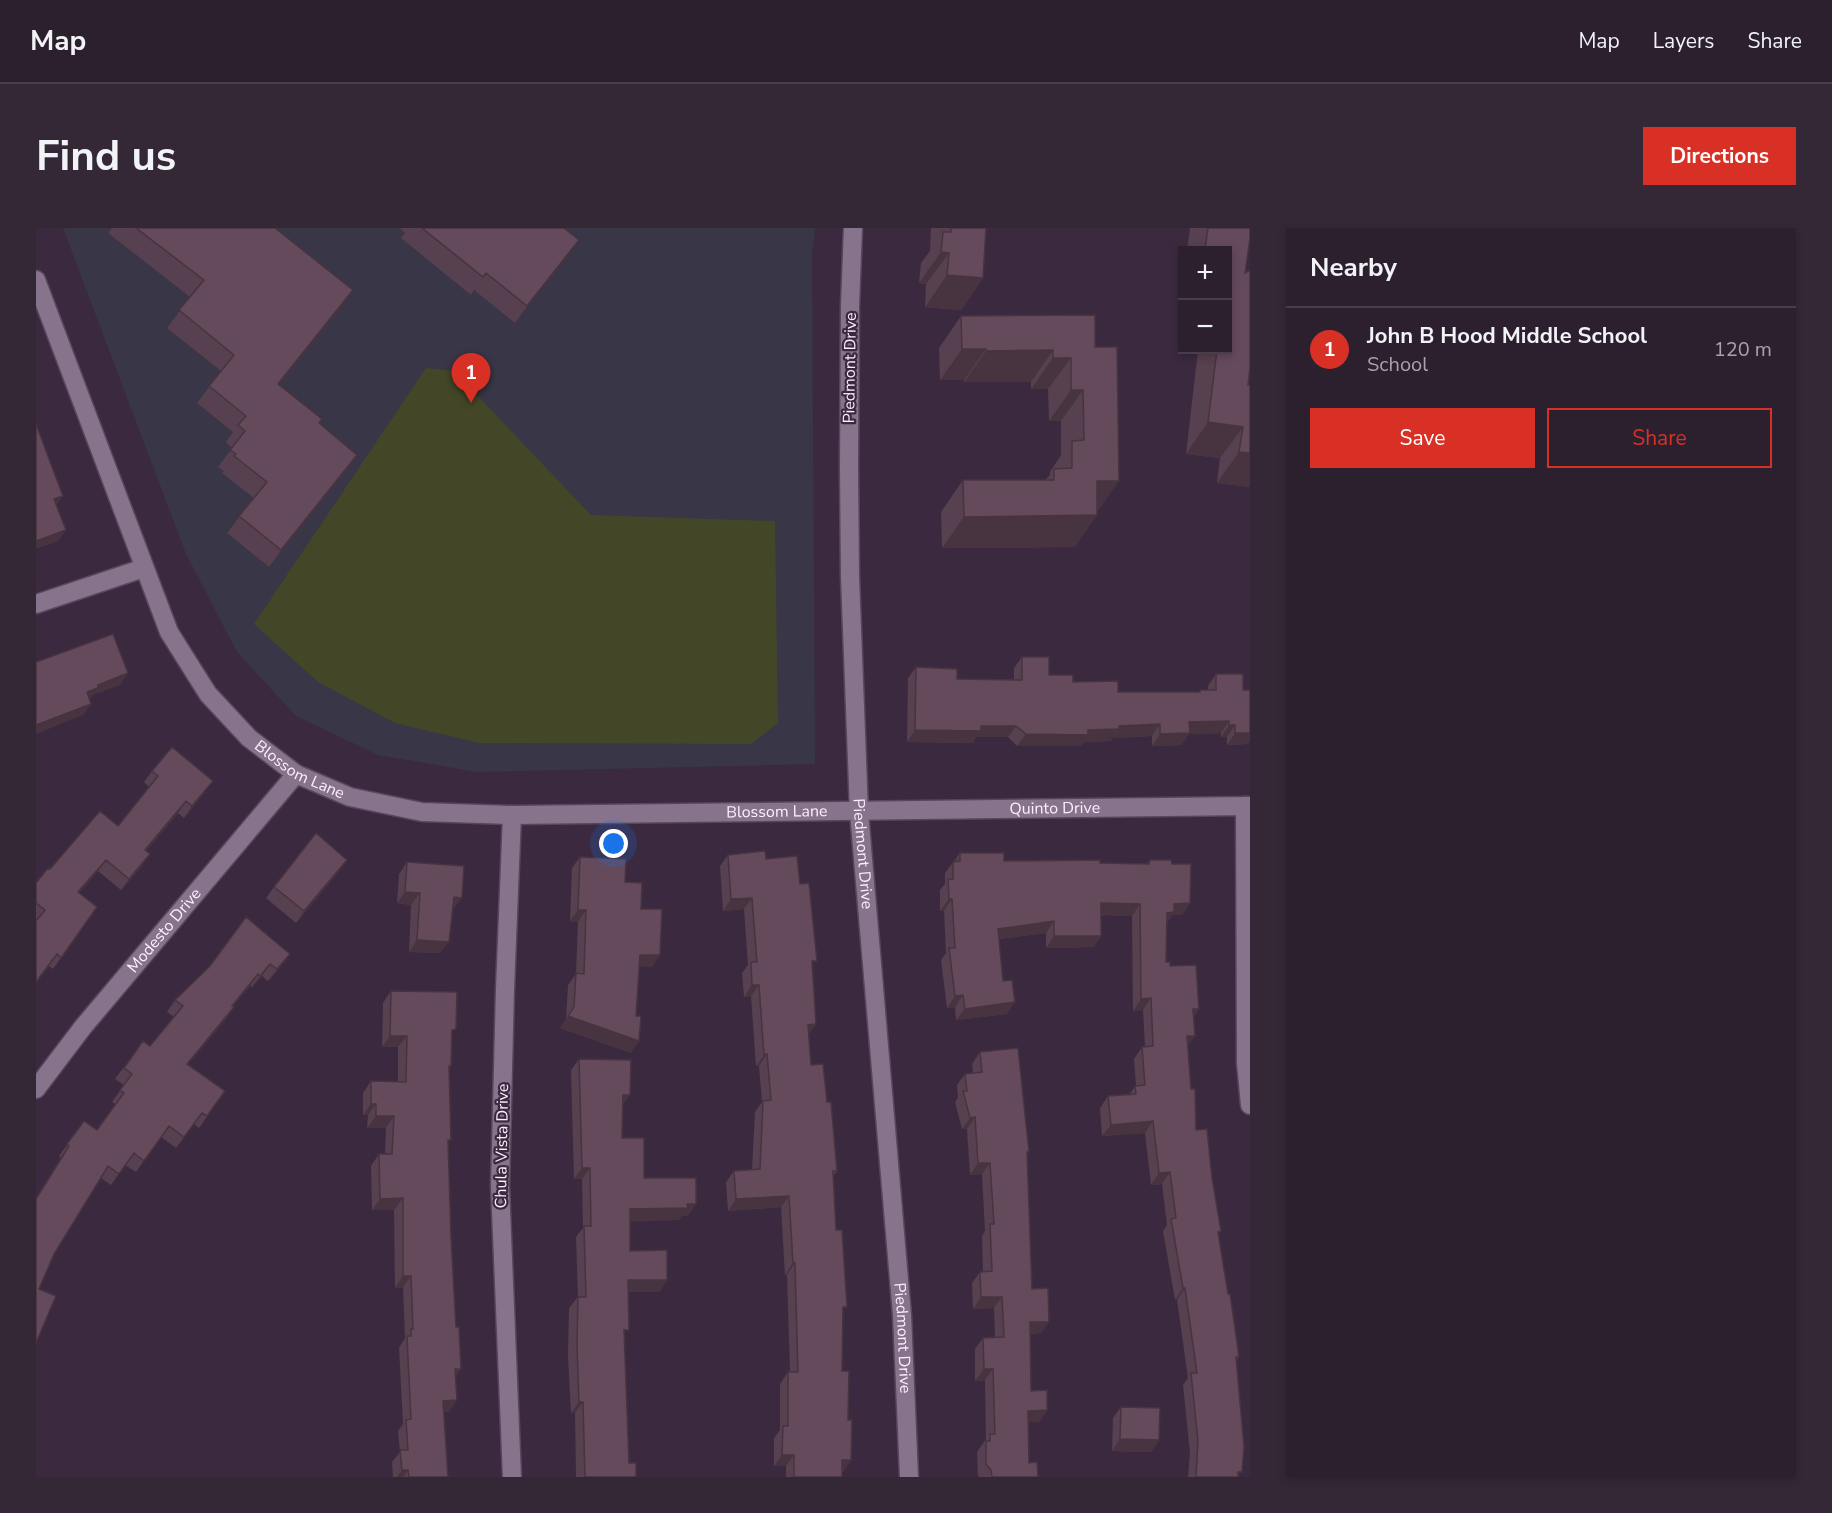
<!DOCTYPE html>
<meta charset="utf-8">
<style>
:root{--surface:#2c202f;--page:#342837;--text:#f1f3f6;--muted:#a6a3aa;--line:#483e4b;--accent:#d93025}
body{margin:0;font-family:"Nunito Sans",sans-serif;background:var(--page);color:var(--text)}
.controls{position:absolute;right:18px;top:18px;display:grid;overflow:hidden;border-radius:0px;box-shadow:0 3px 9px #0003}
.controls button{width:54px;height:54px;display:grid;place-items:center;padding:0;border:0;border-bottom:2px solid var(--line);background:var(--surface);color:var(--text);font:30px sans-serif}
.you{position:absolute;left:578px;top:616px;width:21px;height:21px;margin:-15px;border:4px solid #fff;border-radius:50%;background:#1a73e8;box-shadow:0 0 0 9px #1a73e833}
.badge{display:grid;place-items:center;width:39px;height:39px;border-radius:50%;background:var(--accent);color:#fff;font-size:20px;font-weight:700}
.pin{position:absolute;translate:-50% -50px;filter:drop-shadow(0 2px 3px #0008)}
.pin::after{content:'';position:absolute;top:32px;width:21px;height:18px;background:inherit;clip-path:polygon(0 0,100% 0,50% 100%)}
.list{margin:0;padding:0;list-style:none}
h2{display:flex;justify-content:space-between;align-items:center;height:78px;margin:0;padding:0 24px;font-size:26px}
h2 small{font-size:20px;font-weight:400;color:var(--muted)}
.list li{display:grid;grid-template-columns:39px 1fr auto;gap:18px;align-items:center;box-sizing:border-box;height:84px;padding:0 24px;border-top:2px solid var(--line)}
.list b{display:block;font-size:22px;white-space:nowrap}
.list p{margin:0;font-size:20px;white-space:nowrap;color:var(--muted)}
.list em{font-size:20px;font-style:normal;color:var(--muted)}
.actions{display:flex;gap:12px;padding:18px 24px}
.actions a{flex:1;padding:14px 0;border:2px solid var(--accent);border-radius:0px;text-align:center;font-size:21px;color:var(--accent)}
.actions .main{background:var(--accent);color:#fff}
.map{position:relative;flex:none;width:1214px;height:1249px;overflow:hidden;border-radius:0px}
header{display:flex;align-items:center;gap:36px;box-sizing:border-box;height:84px;padding:0 30px;background:var(--surface);border-bottom:2px solid var(--line)}
header strong{font-size:28px}
nav{display:flex;gap:33px;margin-inline-start:auto;font-size:21px}
.intro{display:flex;align-items:center;justify-content:space-between;box-sizing:border-box;height:144px;padding:0 36px}
h1{margin:0;font-size:42px}
.button{padding:15px 27px;border-radius:0px;background:var(--accent);color:#fff;font-size:21px;font-weight:700}
main{display:flex;gap:36px;padding:0 36px}
aside{flex:1;background:var(--surface);border-radius:0px;box-shadow:0 3px 9px #0003}
.map>svg:first-child{display:block}
.education{fill:#393647}
.green{fill:#434728}
.lines{fill:none;stroke-linecap:round;stroke-linejoin:round}
.minor-casing{stroke:#56475a;stroke-width:21}
.minor{stroke:#87738c;stroke-width:18}
.wall{fill:#57404f}
.shaded-wall{fill:#473440}
.building{fill:#654a5c;stroke:#473440;stroke-width:1.5}
.labels{text-anchor:middle;dominant-baseline:central;stroke-width:4.5;stroke-linejoin:round;paint-order:stroke}
.street-label{font-size:16px;fill:#faeffd;stroke:#3b2a3f}
</style>
<header>
<strong>Map</strong>
<nav><a>Map</a><a>Layers</a><a>Share</a></nav>
</header>
<div class="intro"><h1>Find us</h1><a class="button">Directions</a></div>
<main>
<div class="map">
<svg width="1214" height="1249" viewBox="0 0 1214 1249">
<rect width="100%" height="100%" fill="#3b2a3f"/>
<!-- education -->
<path class="education" d="M27,0H779L776,24L779,536L441,544L342,527L260,488L201,424L150,326Z"/>
<!-- green -->
<path class="green" d="M390,140L418,143L555,287L739,293L742,495L715,516L443,515L359,495L282,454L218,396Z"/>
<g class="lines">
<!-- minor casing -->
<g class="minor-casing">
<g id="minor">
<path id="s1" d="M817,0L814,78L813,239L814,349L823,584L866,1087L873,1249"/>
<path id="s2" d="M0,52L133,404L172,466L213,510L260,546L314,569L386,584L476,587L1214,578"/>
<path d="M0,376L108,340"/>
<path d="M1209,578L1210,835L1214,877"/>
<path d="M476,587L469,761L464,958L476,1249"/>
<path id="s3" d="M0,861L47,799L260,546"/>
</g>
</g>
<!-- minor -->
<use href="#minor" class="minor"/>
</g>
<!-- wall -->
<path class="wall" d="M76,0H239L305,80L243,157L283,196L321,227L309,244L233,339L191,305L218,270L186,245L188,243L182,239L196,220L190,214L197,204L161,175L185,143L131,100L154,69L72,5Z
M363,0H528L543,12L531,29L479,95L438,62L435,67L365,10L369,5Z
M895,0H950L947,50L925,82L889,79L890,56L883,55L885,35L894,23Z
M1154,0H1214L1209,45L1212,157H1214V259L1181,255L1184,230L1150,226L1162,122H1191V22H1151Z
M1059,87L1061,284L1039,319L906,320L905,284L927,252H1009L1014,247V244L1025,227V193H1013L1012,161H995V154H928V152H904L903,120L925,88Z
M986,429L1013,447L1082,464H1163L1164,462H1172V458L1180,446L1207,462L1212,516L1191,517V509H1185V505L1153,506L1145,517L1116,518V508L1077,510L1074,513L1048,514L1044,518H981L972,509H940L937,515L871,514L872,450L880,439L921,451L978,452V440Z
M116,543L169,564L148,590L142,585L110,623L106,638L85,662L62,643L43,665L61,679L17,741L13,738L0,755V655L14,641L82,598L113,559L108,554Z
M924,625L968,633L1111,636L1114,632L1136,636L1154,675L1146,687H1136L1131,695L1130,734L1134,738L1163,781L1158,788L1152,818L1155,861L1160,902L1182,1007L1203,1128L1201,1132L1203,1249H1152L1154,1225L1147,1157L1152,1150L1141,1072H1139L1127,1003L1131,997L1126,956L1115,957L1109,905L1066,908L1064,880L1072,868L1093,867L1099,858H1100L1098,831L1106,819H1109L1107,782L1097,783L1096,688L1065,687V708L1057,719L1010,720V705L963,711L967,753L971,786L920,792L919,779L911,780L905,732L910,725L908,683H904V662L909,656V645Z
M692,627L730,631L764,656L776,739L773,807L775,837L791,874L801,943L797,948L800,1002L807,1085L806,1143L812,1192L815,1232L807,1244H806V1249H750V1238H738V1210L744,1202V1156L752,1144H754L751,1047H749L745,979L692,983L690,954L698,943L716,942L719,884L726,874L723,838H720L715,768L708,769L706,745L712,737L708,681L687,683L684,638Z
M544,629L589,654L605,681L616,739L603,738L595,825L524,800L530,791L532,757L540,746L542,694L534,693L536,640Z
M371,634L426,670L417,681L404,725L373,724L375,677L361,675L363,646Z
M303,643L260,695L230,670L238,659Z
M210,689L246,737L232,753L226,748L216,759L214,758L197,778L198,779L190,791L152,836L189,863L163,900L158,896L140,920L125,909L100,944L89,937L75,957L65,950L18,1026L3,1061L0,1115V970L25,930L23,928L48,893L61,902L79,876L76,874L88,857L79,851L107,813L114,818L138,789L131,784L139,772L174,738Z
M355,763L416,808L415,838L413,841L412,915L420,1149L413,1184H408L412,1249H357L356,1234L364,1224L362,1203L367,1196L363,1120L369,1110L367,1059L359,1060L358,982H336L335,938L343,926H349L350,900H331L332,887H327V865L335,853L362,854V819H346L347,775Z
M944,824L993,924L991,927L996,1061L1005,1105L994,1106L995,1163L1011,1182L1003,1194H993V1235L1002,1249H943L942,1248L941,1224L950,1211L949,1152L939,1153V1121L947,1110L959,1109L958,1080L937,1081L936,1055L944,1044L947,1043L946,1008L949,1003L946,946L934,947L931,901H926L919,874L922,870L921,857L929,846L937,845L936,836Z
M543,831L586,877V910L608,950L652,988H646L643,992L594,993V1023L631,1052L623,1064H592L588,1109L593,1235L600,1249H540L539,1185H535L532,1129L533,1080L542,1069L540,1009L547,1000L546,951H538L535,842Z
M1085,1179L1123,1212L1115,1224L1076,1223L1077,1190Z"/>
<!-- shaded-wall -->
<path class="shaded-wall" d="M543,12L531,29L479,95L491,78Z
M905,24L913,25L890,56L883,55Z
M911,47L947,50L925,82L889,79Z
M317,62L305,80L230,173L242,156Z
M926,121H950L928,152H904Z
M1017,122L995,154H928L950,123Z
M1017,130H1035L1012,161H995Z
M1035,162H1047L1025,193H1013Z
M1172,194L1207,199L1184,230L1150,226Z
M1203,224L1214,225V259L1181,255Z
M321,227L309,244L233,339L245,322Z
M1061,253H1083L1061,284Z
M27,268L19,279L18,271Z
M1061,287L1039,319L906,320L928,289Z
M30,302L22,313L0,321V313Z
M92,445L84,457L57,467L54,471L42,476L51,464L62,457Z
M55,476L47,487L0,506V497Z
M1193,493L1185,505L1153,506L1145,517L1116,518L1124,506L1153,494Z
M1124,496L1116,508L1077,510L1074,513L1048,514L1044,518H981L990,506L1052,502L1083,498Z
M1193,497H1199L1191,509H1185Z
M945,498H980L972,509H940L937,515L871,514L879,502Z
M1199,505H1214V514L1212,516L1191,517Z
M177,553L169,564L148,590L156,578Z
M150,573L142,585L101,634L109,622Z
M114,626L106,638L85,662L93,651Z
M70,632L62,643L34,676L42,664Z
M311,632L303,643L260,695L268,683Z
M369,664L384,665L375,677L361,675Z
M418,669L426,670L417,681H410Z
M716,670L708,681L687,683L695,671Z
M913,671H916L908,683H904Z
M1065,675L1104,676L1096,688L1057,686Z
M1154,675L1146,687H1136L1130,696H1123L1138,676Z
M542,682H550L542,694L534,693Z
M1018,693L1010,705L954,712L962,701Z
M1018,708H1065L1057,719L1010,720Z
M381,712L413,714L404,725L373,724Z
M254,726L246,737L232,753L241,741Z
M604,727H624L616,739L596,738Z
M234,736L226,748L216,759L224,748Z
M222,746L214,758L188,789L196,778Z
M716,757H723L715,768L708,769Z
M927,767L919,779L911,780L919,768Z
M1115,770L1107,782L1097,783L1105,771Z
M979,774L971,786L920,792L929,781Z
M198,779L190,791L143,847L151,836Z
M1157,781H1163L1154,792Z
M532,788L603,813L595,825L524,800Z
M780,796L772,808V797Z
M354,808H371L362,819H346Z
M1151,808H1159L1150,820Z
M731,826L723,838H720L728,827Z
M587,867H594L586,878Z
M335,876H340L332,887H327Z
M340,888H358L350,900H331Z
M939,889L931,901H926L934,890Z
M1117,893L1109,905L1066,908L1075,897Z
M942,935H954L946,946L934,947Z
M546,940H554L546,951H538Z
M1134,944L1126,956L1115,957L1123,945Z
M753,968L745,979L692,983L700,971Z
M367,970L358,982H336L344,971Z
M651,976H660L652,988H646L643,992L585,993L594,981Z
M757,1035H759L751,1047H749Z
M367,1048H375L367,1059L359,1060Z
M592,1052H631L623,1064H583Z
M1147,1060H1149L1141,1072H1139Z
M945,1069H966L958,1080L937,1081Z
M994,1094H1013L1005,1105L985,1106Z
M419,1141H425L417,1153Z
M948,1141H957L949,1152L939,1153Z
M421,1172L413,1184H399L407,1173Z
M543,1174H547L539,1185H535Z
M1011,1182L1003,1194L984,1195L992,1183Z
M1084,1211L1123,1212L1115,1224L1076,1223Z
M746,1227H758L750,1238H738Z
M806,1232H815L807,1244H798Z
M366,1242H372L367,1249H361Z"/>
<!-- building -->
<path class="building" d="M100,0H239L317,62L242,156L286,191L283,195L321,227L245,322L203,288L231,254L198,228L200,226L194,222L209,203L202,197L210,188L173,158L198,127L143,82L168,52Z
M386,0H528L543,12L491,78L450,45L447,49Z
M915,0H950L947,50L911,47L913,25L905,24L907,4H915Z
M1172,0H1214V10L1209,45L1214,42V139L1212,157H1214V225L1203,224L1207,199L1172,194L1181,122H1191V22H1169Z
M1059,87V119H1081L1083,253H1061V287L928,289L927,252H1018V241L1036,240V213L1048,212L1047,162H1035V130H1017V122L950,123V121H926L925,88Z
M0,196L27,268L18,271L30,302L0,313Z
M77,406L92,445L62,457V460L51,464L55,476L0,497V434Z
M986,429H1013V447H1037V454L1082,453V464H1164V462H1180V446H1207V462H1214V505H1199V497H1193V493L1153,494L1154,505L1124,506V496L1083,498V501L1052,502V507L990,506L980,498H945V503L879,502L880,439L921,441V451L986,452Z
M136,519L177,553L156,578L150,573L109,622L114,626L93,651L70,632L42,664L61,679L25,730L21,726L0,754V693L9,682L0,675V655L12,640L14,641L64,583L82,598L122,548L116,543Z
M280,605L311,632L268,683L238,659Z
M729,623L730,631L761,628L764,656L773,655L781,733H776L780,796L772,797L775,837L787,836L791,874H795L801,943H797L800,1002H806L811,1079H807L806,1143H813L812,1192H816L815,1232H806V1249H758V1227H746L747,1198H752V1144H762L759,1035H757L753,968L700,971L698,943L724,941L727,873L735,872L731,826L728,827L723,757H716L715,734H721L716,670L695,671L692,627Z
M924,625H968V633L1064,632V635L1113,636L1114,632H1135L1136,636H1155L1154,675L1138,676V684L1131,685L1130,734H1134V738L1160,737L1163,781H1157L1159,808H1151L1155,861H1159L1160,902L1171,901L1176,950L1185,1003L1182,1004L1192,1066H1194L1203,1128L1200,1129L1208,1219L1206,1244H1202V1249H1160L1162,1213L1155,1145H1161L1149,1060H1147L1135,991L1140,990L1134,944L1123,945L1117,893L1075,897L1072,868L1100,866L1099,858L1109,857L1106,819L1117,818L1115,770L1105,771L1104,676L1065,675V708H1018V693L962,701L967,753L976,752L979,774L929,781L927,767L919,768L913,720H919L916,671H913L912,651H917V634L924,633Z
M544,629L590,631L589,654L606,655L605,681H626L624,727H604L600,788H605L603,813L532,788L538,779L540,745L548,746L550,682H542Z
M371,634L428,638L426,670L418,669L413,714L381,712L384,665L369,664Z
M210,689L254,726L241,741L234,736L224,748L222,746L196,778L198,779L151,836L189,863L171,888L166,885L148,909L133,898L108,933L98,925L83,946L72,938L18,1026L3,1061L20,1068L0,1115V971L33,918L31,916L48,893L61,902L88,865L84,862L96,846L88,840L107,813L114,818L147,778L139,772L174,738Z
M355,763L421,764L420,801L416,802L415,838H413L415,912H412L415,1009L420,1099H423L425,1141H419L421,1172L407,1173L412,1249H373L372,1242H366L364,1222H372L370,1192L375,1191L371,1108H375V1101H377L375,1048H367V970L344,971L343,926H356L358,888H340V876H335V853L370,854L371,808H354Z
M982,820L993,924H991L996,1061L1012,1060L1013,1094H994L995,1163L1011,1162V1182L992,1183L993,1235L1001,1234L1002,1249H956L955,1242L950,1236V1213H954V1206H959L957,1141H948L947,1110L968,1109L966,1069H945L944,1044L956,1043L954,996H958L954,935H942L939,889L934,890L927,863H931L929,846L946,844L944,824Z
M543,831L595,832L594,867H587L586,910H608V950H660V976H651L652,980L594,981V1023L631,1022V1052H592L593,1102H588L593,1235H600V1249H549L547,1174H543L541,1117L542,1069H550L548,998H555L554,940H546Z
M1085,1179L1124,1180L1123,1212L1084,1211Z"/>
<g class="labels">
<!-- street labels -->
<g class="street-label">
<text transform="translate(814 140) rotate(-89)">Piedmont Drive</text>
<text stroke="none"><textPath href="#s2" startOffset="570">Blossom Lane</textPath></text>
<text stroke="none"><textPath href="#s2" startOffset="1334">Quinto Drive</textPath></text>
<text stroke="none"><textPath href="#s2" startOffset="1056">Blossom Lane</textPath></text>
<text stroke="none"><textPath href="#s1" startOffset="626">Piedmont Drive</textPath></text>
<text stroke="none"><textPath href="#s3" startOffset="204">Modesto Drive</textPath></text>
<text transform="translate(466 918) rotate(-89)">Chula Vista Drive</text>
<text stroke="none"><textPath href="#s1" startOffset="1112">Piedmont Drive</textPath></text>
</g>
</g>
</svg>
<div class="controls">
<button>+</button>
<button>−</button>
</div>
<div class="you"></div>
<div class="pin badge" style="left:435px;top:175px">1</div>
</div>
<aside>
<h2>Nearby<small></small></h2>
<ul class="list">
<li><span class="badge">1</span><div><b>John B Hood Middle School</b><p>School</p></div><em>120 m</em></li>
</ul>
<div class="actions"><a class="main">Save</a><a>Share</a></div>
</aside>
</main>
